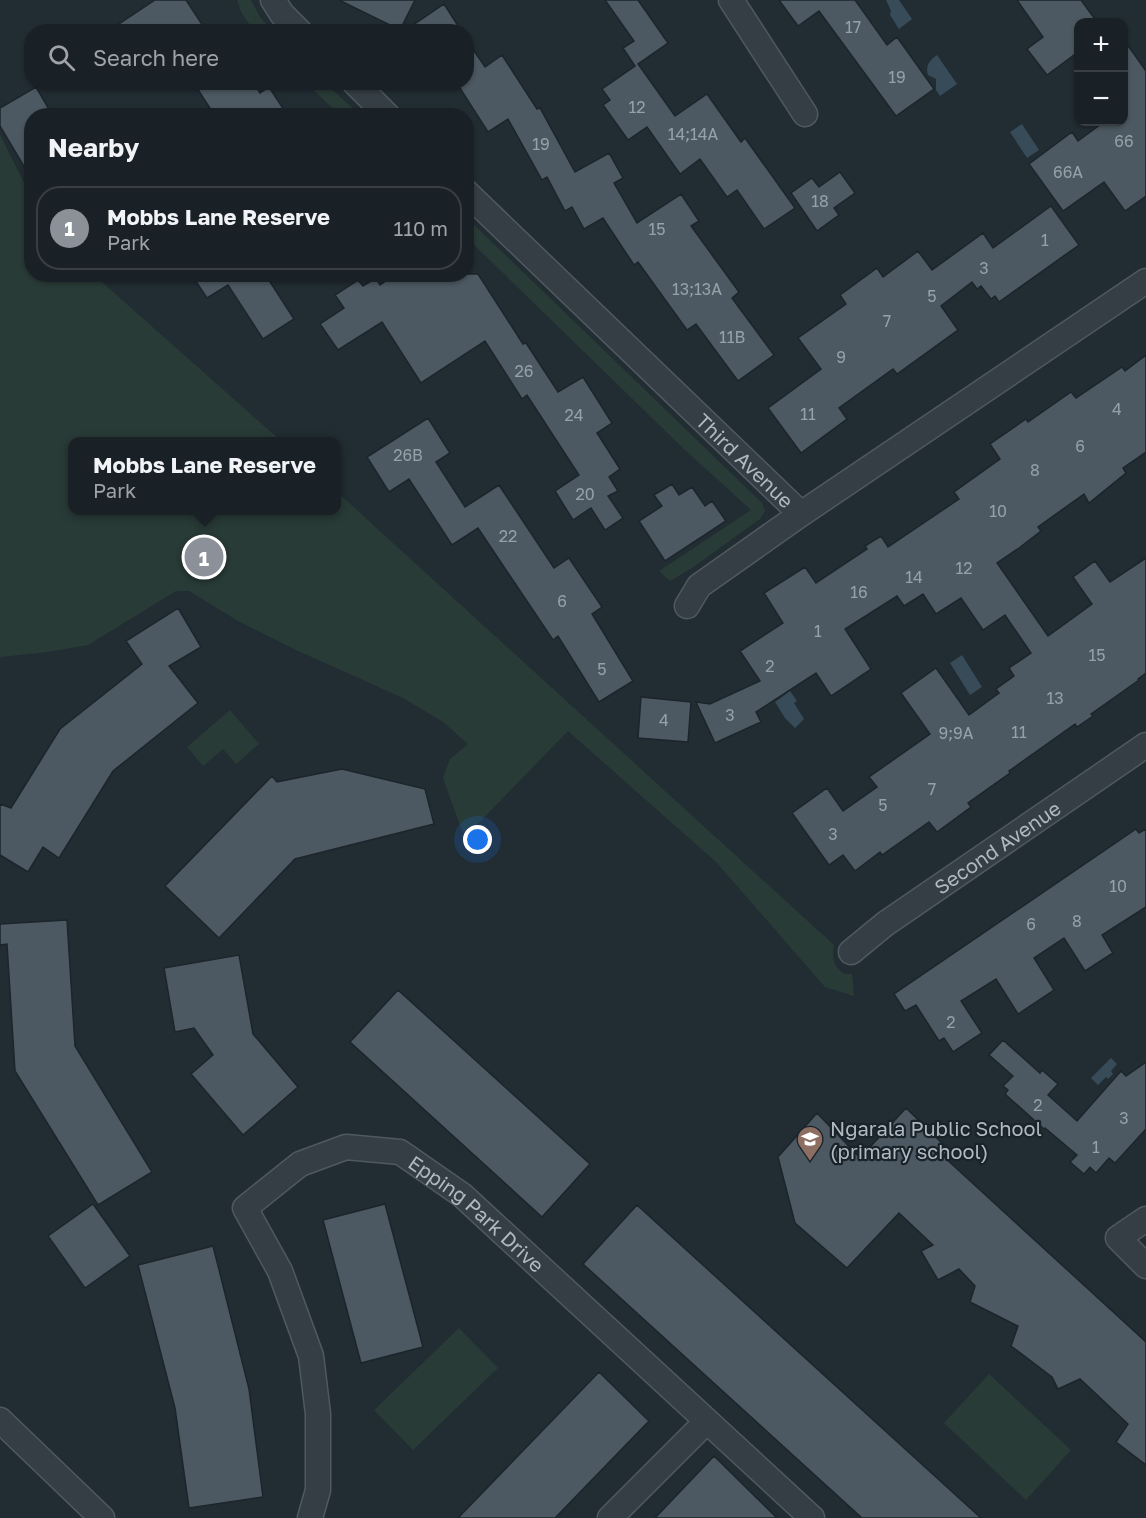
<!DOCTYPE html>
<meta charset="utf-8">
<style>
:root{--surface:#1a2126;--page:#272e32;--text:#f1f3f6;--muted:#9fa3a7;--line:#383e43;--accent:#8c9099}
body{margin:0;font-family:"Golos Text",sans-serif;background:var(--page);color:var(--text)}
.controls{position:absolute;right:18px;top:18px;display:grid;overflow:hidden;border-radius:12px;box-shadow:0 2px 4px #0004}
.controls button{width:54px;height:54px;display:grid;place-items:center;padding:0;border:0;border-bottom:2px solid var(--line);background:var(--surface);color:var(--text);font:30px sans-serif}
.you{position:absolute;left:478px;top:840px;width:21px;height:21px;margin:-15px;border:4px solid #fff;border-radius:50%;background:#1a73e8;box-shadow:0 0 0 9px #1a73e833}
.badge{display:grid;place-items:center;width:39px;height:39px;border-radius:50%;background:var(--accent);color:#fff;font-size:20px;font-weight:700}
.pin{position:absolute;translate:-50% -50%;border:3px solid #fff;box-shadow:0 2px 6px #0006}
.popup{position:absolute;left:68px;top:437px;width:273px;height:78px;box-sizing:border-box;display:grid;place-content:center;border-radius:12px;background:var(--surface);filter:drop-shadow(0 2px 4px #0005);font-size:20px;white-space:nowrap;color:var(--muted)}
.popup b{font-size:22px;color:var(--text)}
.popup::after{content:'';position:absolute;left:50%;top:100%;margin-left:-12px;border:12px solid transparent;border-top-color:var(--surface)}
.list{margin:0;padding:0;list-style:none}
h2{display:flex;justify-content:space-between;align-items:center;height:78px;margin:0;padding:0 24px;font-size:26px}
h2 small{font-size:20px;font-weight:400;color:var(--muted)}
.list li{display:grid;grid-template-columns:39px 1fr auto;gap:18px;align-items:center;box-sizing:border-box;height:84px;margin:0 12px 12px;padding:0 12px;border:2px solid var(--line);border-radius:24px}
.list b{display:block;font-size:22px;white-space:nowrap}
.list p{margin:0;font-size:20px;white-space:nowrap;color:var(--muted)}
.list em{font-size:20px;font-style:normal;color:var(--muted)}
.icon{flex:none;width:33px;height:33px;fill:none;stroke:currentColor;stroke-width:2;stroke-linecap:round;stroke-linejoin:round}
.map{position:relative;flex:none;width:1146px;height:1518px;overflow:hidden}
.search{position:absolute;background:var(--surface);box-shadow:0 2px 4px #0004;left:24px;top:24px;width:450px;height:66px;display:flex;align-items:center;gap:15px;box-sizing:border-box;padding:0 21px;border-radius:24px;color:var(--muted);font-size:22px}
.panel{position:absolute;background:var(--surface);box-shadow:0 2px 4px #0004;left:24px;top:108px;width:450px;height:174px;border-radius:24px}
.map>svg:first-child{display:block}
.green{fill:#293b37}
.water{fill:#374b58}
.building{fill:#4d5962;stroke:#1c252b;stroke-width:1.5}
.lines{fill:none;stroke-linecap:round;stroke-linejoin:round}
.minor-casing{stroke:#4f595f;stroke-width:27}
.minor{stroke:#353e44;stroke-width:24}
.labels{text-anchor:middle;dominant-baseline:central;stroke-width:4.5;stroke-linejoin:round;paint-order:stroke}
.number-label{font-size:16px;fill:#96a1a9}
.street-label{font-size:20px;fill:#afb9c1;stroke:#1a2329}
.poi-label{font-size:20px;fill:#afb9c1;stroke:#1a2329;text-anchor:start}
</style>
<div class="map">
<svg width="1146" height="1518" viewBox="0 0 1146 1518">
<rect width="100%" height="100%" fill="#222c33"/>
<!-- green -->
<path class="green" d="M237,0H251L260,17L272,31H254L241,12Z
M306,83H325L360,115H340Z
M0,135L31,197L32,274L94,275L281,441L72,442V510H336V491L834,945C831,957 834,968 845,974H852L854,996L825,987L716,862L568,731L466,836L462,831L443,778L450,759L468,744L443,722L403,698L296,650L238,621L189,591H176L88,645L48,652L0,657Z
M467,218L762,503L765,511L760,519L692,568L670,581L659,571L751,510L686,451L467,238Z
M230,710L259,744L236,764L223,749L203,766L187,747Z
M459,1328L498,1368L413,1450L374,1410Z
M989,1374L1071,1450L1026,1500L944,1423Z"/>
<!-- water -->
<path class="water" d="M886,0H899L912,19L899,29L890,15L891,11Z
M937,55L957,84L940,96L936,90V79L928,75C925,66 930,60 937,55Z
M1022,124L1039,150L1027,158L1010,132Z
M962,655L982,687L970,695L950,663Z
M790,691L797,701L794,703L804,719L795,728L785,718L775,702Z
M1111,1058L1117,1064L1111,1071L1113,1074L1108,1079L1106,1077L1098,1085L1091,1078Z"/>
<!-- building -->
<path class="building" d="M155,0H186L207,32H107Z
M339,0H415L400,30Z
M605,0H638L668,43L638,64L675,116L707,94L741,142L745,138L795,208L764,229L737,190L727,197L700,159L680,174L647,127L628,140L603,105L610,100L602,89L635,66L623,48L634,41Z
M779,0H855L887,45L897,37L934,89L896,116L819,11L798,26Z
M1017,0H1081L1097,22H1078V52L1047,75L1027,49L1043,37Z
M444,4L462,32H403Z
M466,39L485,67L502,55L537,109L540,108L575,172L609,153L623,178L614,183L637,223L681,194L699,221L691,226L739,292L732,298L774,355L738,381L696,324L687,330L638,262L634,265L603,218L584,229L572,207L565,211L547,177L542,180L508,119L488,132L456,82H466Z
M1124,40L1146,71V196L1125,211L1104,182L1063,211L1029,164L1072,132L1078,141L1104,122H1124Z
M193,82H253L260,93L269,87L288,116H215Z
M36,87L53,116H32V180L0,126V108Z
M840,172L855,193L834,208L839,215L817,231L791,193L812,178L819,187Z
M1051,206L1079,245L999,302L995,296L991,299L981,286L977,289L972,282L941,306L958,330L897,374L893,369L839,408L847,419L801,453L768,408L821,369L798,338L846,304L840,295L877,268L883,277L918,251L932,270L983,233L993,248Z
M191,274H265L294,319L263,339L228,285L207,298Z
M396,274H478L523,344L526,343L558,392L583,377L612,423L597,433L620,469L609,477L618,491L608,496L623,518L605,530L591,508L573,520L555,491L579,475L527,395L522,399L485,341L421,383L382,322L338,350L320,324L344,308L335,295L358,280L363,286L376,278L380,285Z
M1146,355V452L1123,468L1126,473L1089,503L1084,494L1038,527L1041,531L1019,548L997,563L1048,636L1092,604L1073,577L1095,561L1110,582L1146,558V673L1138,679L1139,680L1091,714L1093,716L1077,727L1075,724L1009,771L1010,773L968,803L971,807L937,832L929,822L882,855L880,852L855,871L843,855L829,865L792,813L827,788L843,811L877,787L869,777L930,734L901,693L936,668L969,715L999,693L996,689L1014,676L1009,668L1031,653L1005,615L983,630L961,598L936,614L923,594L904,606L897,596L845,629L871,669L831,696L816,673L756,712L761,722L715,743L696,702L710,704L760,681L740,651L783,623L764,593L805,567L816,583L867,549L865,546L881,536L888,547L959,499L954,492L1000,459L990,444L1026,419L1028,422L1071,392L1076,398L1122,367L1125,371Z
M428,418L450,453L436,462L465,507L499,485L554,568L569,558L602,607L592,614L633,681L599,702L558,636L553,640L478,528L452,545L409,479L389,492L367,457Z
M672,484L679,495L692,487L705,506L712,501L726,521L665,561L639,521L662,506L654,495Z
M178,608L201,647L169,666L198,703L113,771L59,858L43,847L28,872L0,855V804L11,808L60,729L142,664L126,641Z
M641,697L691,702L688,742L638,738Z
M342,769L425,789L434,824L295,859L219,938L165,886L272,776L277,782Z
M1136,829L1139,833L1146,829V907L1102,935L1113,953L1085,971L1064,938L1034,958L1054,990L1018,1014L996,979L961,1001L982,1033L953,1052L944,1038L939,1041L916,1005L905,1011L894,994Z
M67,920L75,1046L152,1172L98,1205L15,1071L7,944L0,945V924Z
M239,955L253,1034L298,1087L243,1135L191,1074L213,1055L194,1028L175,1032L164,968Z
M398,990L590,1164L542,1217L350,1042Z
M1003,1040L1040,1073L1042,1070L1058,1084L1048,1095L1077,1121L1121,1071L1126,1076L1146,1062V1129L1115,1163L1109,1158L1096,1173L1090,1167L1084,1174L1070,1162L1077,1155L1045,1128L1044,1129L1005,1094L1008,1090L1003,1086L1013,1076L989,1055Z
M906,1108L949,1150L943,1156L1146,1342V1465L1116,1442L1128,1424L1080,1379L1058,1389L1052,1377L1011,1346L1018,1326L970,1302L975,1286L959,1269L938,1280L921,1251L933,1245L899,1213L847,1268L795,1223L778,1157L817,1113L860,1158Z
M93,1204L130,1256L85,1288L48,1236Z
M385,1204L423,1347L361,1363L323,1220Z
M637,1205L981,1518H862L583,1264Z
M213,1246L249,1389L263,1497L189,1508L175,1408L138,1265Z
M599,1372L649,1421L555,1518H458Z
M714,1456L777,1518H655Z"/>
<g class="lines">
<!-- minor casing -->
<g class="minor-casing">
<g id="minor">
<path d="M273,0L282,14L300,32"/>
<path d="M731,0L805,114"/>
<path d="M354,82L388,116"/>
<path id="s1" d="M466,192L801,514"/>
<path d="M687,606L699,586L801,514L1146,281"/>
<path id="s2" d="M851,952L885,924L1146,745"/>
<path d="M1146,1219L1118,1238L1146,1266"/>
<path d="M0,1420L102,1518"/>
<path id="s3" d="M310,1518L318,1490V1414L311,1356L280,1271L245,1208L300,1164L346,1147L400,1152L462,1195L812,1518"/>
<path d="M610,1518L706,1422"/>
</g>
</g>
<!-- minor -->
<use href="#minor" class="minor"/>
</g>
<!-- icons -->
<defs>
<g id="school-pin" transform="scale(1.35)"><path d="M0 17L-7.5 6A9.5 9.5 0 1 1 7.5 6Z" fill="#8d6e63" stroke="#1a2329"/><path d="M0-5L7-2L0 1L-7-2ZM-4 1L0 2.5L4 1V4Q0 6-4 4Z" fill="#fff"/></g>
</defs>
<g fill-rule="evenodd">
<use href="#school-pin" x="810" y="1139"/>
</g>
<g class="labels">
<!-- number labels -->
<g class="number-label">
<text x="853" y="27">17</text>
<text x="897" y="77">19</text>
<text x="637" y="107">12</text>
<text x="693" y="134">14;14A</text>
<text x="1124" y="141">66</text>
<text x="541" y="144">19</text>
<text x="1068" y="172">66A</text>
<text x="820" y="201">18</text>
<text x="657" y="229">15</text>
<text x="1045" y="240">1</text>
<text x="984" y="268">3</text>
<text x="697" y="289">13;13A</text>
<text x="932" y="296">5</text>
<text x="887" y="321">7</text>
<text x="732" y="337">11B</text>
<text x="841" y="357">9</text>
<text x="524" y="371">26</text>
<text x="1117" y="409">4</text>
<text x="808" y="414">11</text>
<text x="574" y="415">24</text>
<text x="1080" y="446">6</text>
<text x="408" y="455">26B</text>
<text x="1035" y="470">8</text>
<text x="585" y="494">20</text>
<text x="998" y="511">10</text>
<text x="508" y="536">22</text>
<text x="964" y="568">12</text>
<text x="914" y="577">14</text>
<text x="859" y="592">16</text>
<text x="562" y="601">6</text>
<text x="818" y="631">1</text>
<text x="1097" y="655">15</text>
<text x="770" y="666">2</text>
<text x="602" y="669">5</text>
<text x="1055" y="698">13</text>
<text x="730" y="715">3</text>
<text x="664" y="720">4</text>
<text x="1019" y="732">11</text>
<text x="956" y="733">9;9A</text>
<text x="932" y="789">7</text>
<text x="883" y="805">5</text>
<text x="833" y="834">3</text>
<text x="1118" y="886">10</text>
<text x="1077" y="921">8</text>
<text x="1031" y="924">6</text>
<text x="951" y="1022">2</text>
<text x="1038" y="1105">2</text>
<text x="1124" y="1118">3</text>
<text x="1096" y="1147">1</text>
</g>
<!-- street labels -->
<g class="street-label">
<text stroke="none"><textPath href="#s1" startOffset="387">Third Avenue</textPath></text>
<text stroke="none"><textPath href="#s2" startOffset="180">Second Avenue</textPath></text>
<text stroke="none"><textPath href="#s3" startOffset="598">Epping Park Drive</textPath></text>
</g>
<!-- poi labels -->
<g class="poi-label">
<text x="830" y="1128">Ngarala Public School<tspan x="830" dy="23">(primary school)</tspan></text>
</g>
</g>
</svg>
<div class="controls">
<button>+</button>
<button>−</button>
</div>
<div class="you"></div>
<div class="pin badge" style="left:204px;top:557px">1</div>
<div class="popup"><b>Mobbs Lane Reserve</b>Park</div>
<div class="search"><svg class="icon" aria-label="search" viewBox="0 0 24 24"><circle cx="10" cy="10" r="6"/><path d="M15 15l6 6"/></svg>Search here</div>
<section class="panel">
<h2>Nearby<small></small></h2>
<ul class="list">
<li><span class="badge">1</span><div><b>Mobbs Lane Reserve</b><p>Park</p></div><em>110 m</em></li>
</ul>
</section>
</div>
